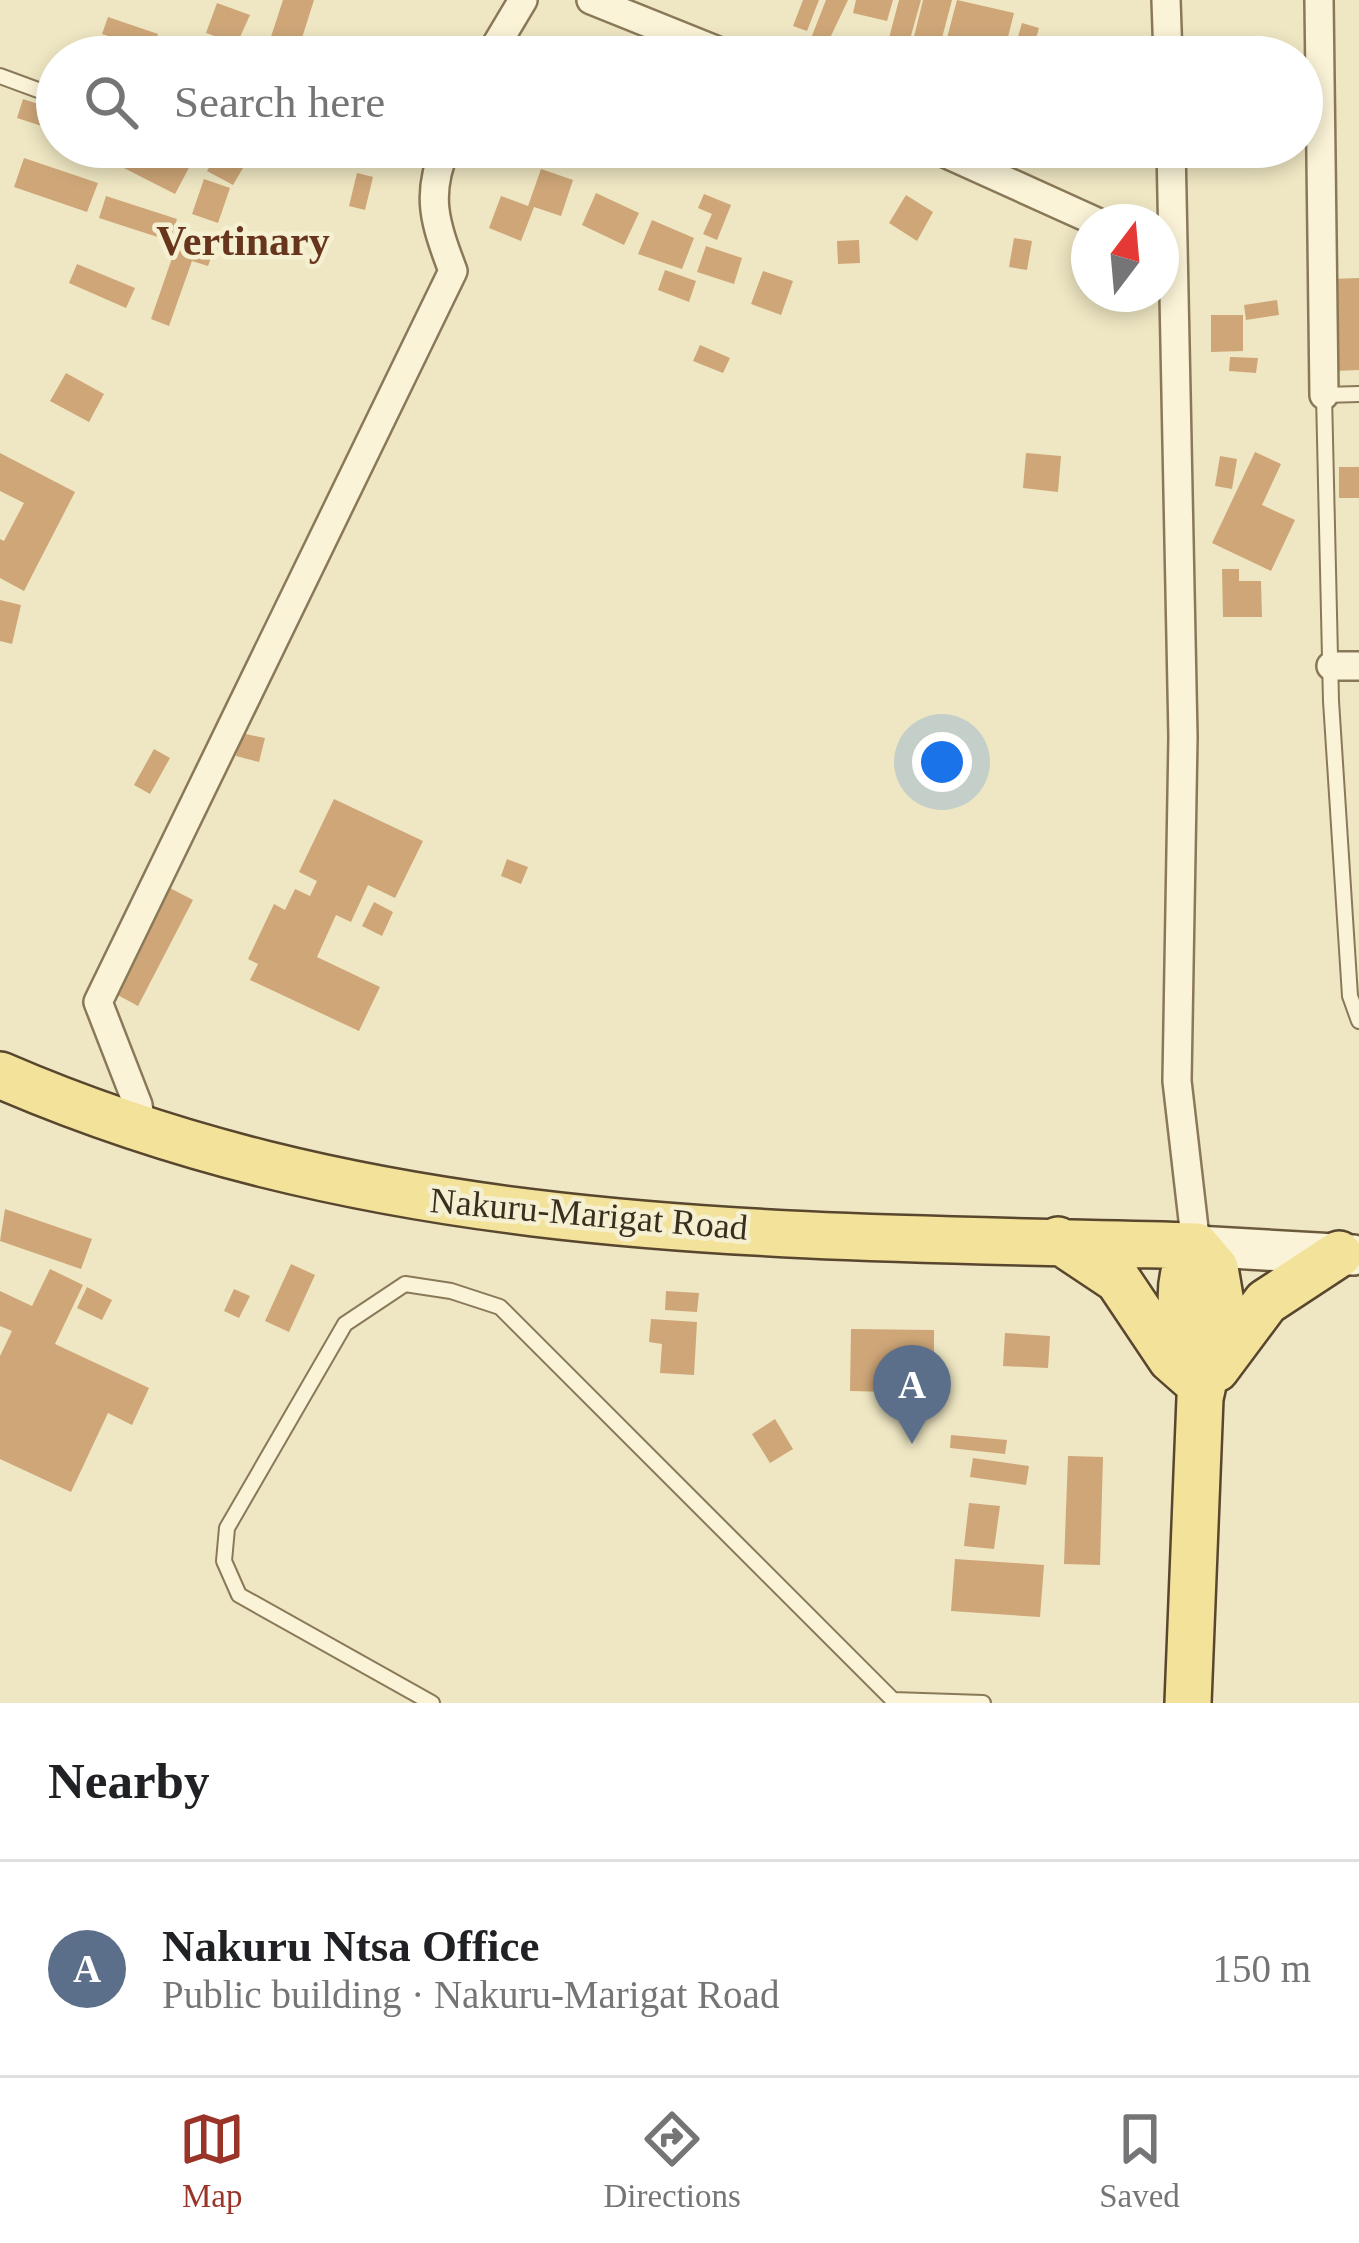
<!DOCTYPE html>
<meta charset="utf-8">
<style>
:root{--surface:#fff;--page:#f6f6f6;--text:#202124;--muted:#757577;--line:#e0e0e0;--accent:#9b3428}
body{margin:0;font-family:Georgia,serif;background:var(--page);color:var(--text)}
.compass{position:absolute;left:1071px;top:204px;width:108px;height:108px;border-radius:50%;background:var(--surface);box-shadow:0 6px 18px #0003;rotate:16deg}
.you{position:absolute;left:942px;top:762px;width:42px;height:42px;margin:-30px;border:9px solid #fff;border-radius:50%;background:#1a73e8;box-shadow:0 0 0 18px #1a73e833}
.badge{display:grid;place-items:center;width:78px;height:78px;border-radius:50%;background:var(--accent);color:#fff;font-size:39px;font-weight:700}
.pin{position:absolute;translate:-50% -99px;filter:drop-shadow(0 3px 6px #0008)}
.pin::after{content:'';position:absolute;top:63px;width:42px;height:36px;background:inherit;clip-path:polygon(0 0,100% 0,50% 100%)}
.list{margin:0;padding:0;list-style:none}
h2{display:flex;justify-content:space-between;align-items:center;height:156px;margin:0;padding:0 48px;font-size:51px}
h2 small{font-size:39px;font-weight:400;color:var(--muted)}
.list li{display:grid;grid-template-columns:78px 1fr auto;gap:36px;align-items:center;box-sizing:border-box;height:216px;padding:0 48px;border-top:3px solid var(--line)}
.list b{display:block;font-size:45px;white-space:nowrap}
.list p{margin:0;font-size:39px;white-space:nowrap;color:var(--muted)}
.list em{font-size:39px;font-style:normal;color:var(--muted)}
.icon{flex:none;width:66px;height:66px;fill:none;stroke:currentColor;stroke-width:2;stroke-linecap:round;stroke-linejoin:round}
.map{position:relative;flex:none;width:1359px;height:1703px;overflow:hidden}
.search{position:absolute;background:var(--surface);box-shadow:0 6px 18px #0003;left:36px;right:36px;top:36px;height:132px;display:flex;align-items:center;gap:30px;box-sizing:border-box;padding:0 42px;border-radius:66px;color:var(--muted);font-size:45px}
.sheet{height:372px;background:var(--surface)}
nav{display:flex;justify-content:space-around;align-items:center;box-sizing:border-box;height:168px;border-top:3px solid var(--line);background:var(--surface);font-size:33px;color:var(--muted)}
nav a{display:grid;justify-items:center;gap:6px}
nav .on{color:var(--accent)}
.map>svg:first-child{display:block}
.building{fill:#cea678}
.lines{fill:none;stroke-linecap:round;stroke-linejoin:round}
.service-casing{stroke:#8a7959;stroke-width:18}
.minor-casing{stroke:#8a7959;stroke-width:32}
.secondary-casing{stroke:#6c5a3d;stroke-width:44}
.primary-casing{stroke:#58462e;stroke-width:50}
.service{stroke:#faf3d7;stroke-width:14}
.minor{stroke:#faf3d7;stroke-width:27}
.secondary{stroke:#faf3d7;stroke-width:39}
.primary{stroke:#f3e29a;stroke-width:45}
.labels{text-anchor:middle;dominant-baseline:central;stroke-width:9;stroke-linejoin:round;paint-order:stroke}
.street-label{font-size:36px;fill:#3a2f1e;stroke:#f6f0d3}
.quarter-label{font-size:42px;font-weight:bold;fill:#67351c;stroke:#f6f0d3}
</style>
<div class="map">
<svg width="1359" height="1703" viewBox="0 0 1359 1703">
<rect width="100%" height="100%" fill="#efe7c3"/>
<!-- building -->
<path class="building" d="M283,0H314L296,57L266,52Z
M803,0H819L807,31L793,26Z
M826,0H848L821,57L806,51Z
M856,0H893L887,21L853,13Z
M899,0H921L905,57H884Z
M923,0H952L937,57H909Z
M957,0L1014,13L1003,57H942Z
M217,3L250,15L231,57L214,56L220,38L206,33Z
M108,17L158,34L153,51L102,34Z
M1022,23L1039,28L1032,52L1015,47Z
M377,37L422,52L421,57H370Z
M23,99L57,110V131L17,118Z
M62,147H110L105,162Z
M128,147H158L191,164L175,194L118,165Z
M221,147L253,151L233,185L207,171Z
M24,158L98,183L87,212L14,187Z
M541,169L573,180L561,216L534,207L521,241L489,228L501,196L528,206Z
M357,173L373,177L365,210L349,206Z
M204,179L230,188L218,223L192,214Z
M596,193L639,213L624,245L582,225Z
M704,194L731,205L717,240L703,234L712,214L698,208Z
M906,195L933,212L917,241L889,223Z
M106,196L177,219L170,241L99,218Z
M652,220L694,238L682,269L638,254Z
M181,232L216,244L208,266L192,261L169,326L151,319Z
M1014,238L1032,241L1027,270L1009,267Z
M859,240L860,263L838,264L837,241Z
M706,246L742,258L734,284L697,272Z
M77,264L135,288L126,308L69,283Z
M665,270L696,281L689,302L658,290Z
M763,271L793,281L781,315L751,304Z
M1359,278V370L1335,371L1331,279Z
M1277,300L1279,315L1246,320L1244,305Z
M1211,315H1243V351L1211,352Z
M700,345L730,358L723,373L693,361Z
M1230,357L1258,358L1256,373L1229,371Z
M66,373L104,394L89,422L50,401Z
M1255,452L1281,464L1262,505L1295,520L1271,571L1212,543Z
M0,453L75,492L24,591L0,578V539L4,541L24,503L0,491Z
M1026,453L1061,456L1058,492L1023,488Z
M1220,456L1237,459L1232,489L1215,486Z
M1339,467H1359V498H1339Z
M1222,569H1239V581H1261L1262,617H1223Z
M0,600L21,605L12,644L0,641Z
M241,733L265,738L259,762L236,756Z
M154,749L170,758L150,794L134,785Z
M334,799L423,841L395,898L368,885L351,922L336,915L317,957L380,987L359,1031L250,980L258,964L248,959L274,904L285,910L295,889L310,896L317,881L299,872Z
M507,859L528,867L521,884L501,876Z
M168,887L193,900L138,1006L114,993Z
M374,902L393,912L382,936L362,926Z
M5,1209L92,1239L81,1269L0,1241Z
M291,1264L315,1275L289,1332L265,1321Z
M50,1269L83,1285L55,1344L149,1388L132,1425L108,1413L71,1492L0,1459V1356L12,1331L0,1326V1291L32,1306Z
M87,1287L112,1300L102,1320L77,1308Z
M234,1289L250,1296L239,1318L224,1311Z
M666,1291L699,1293L697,1312L665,1310Z
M651,1319L697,1322L694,1375L660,1373L662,1344L649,1342Z
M851,1329L934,1330V1364L889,1363V1392L850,1391Z
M1005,1333L1050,1336L1048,1368L1003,1366Z
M775,1419L793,1449L770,1463L752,1434Z
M951,1435L1007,1440L1005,1454L950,1448Z
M1068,1456L1103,1457L1100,1565L1064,1564Z
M973,1458L1029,1466L1026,1485L970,1477Z
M969,1503L1000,1506L994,1549L964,1546Z
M955,1559L1044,1565L1040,1617L951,1611Z"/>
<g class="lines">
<!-- service casing -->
<g class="service-casing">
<path id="service" d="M0,76L57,97
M1359,394L1324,395L1331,701L1350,996L1359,1021
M432,1703L239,1595L224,1561L227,1528L345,1324L405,1284L451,1291L500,1307L893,1700L983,1703"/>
</g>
<!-- minor casing -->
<g class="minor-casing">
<path id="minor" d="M591,0L733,57
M1166,0L1168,57
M1319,0L1324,395
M489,57L523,0
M931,147L1097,222
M1171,147L1183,737L1177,1081L1196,1246
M1331,666H1359
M142,1132L138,1105L98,1002L453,271C435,223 425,195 446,147"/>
</g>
<!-- secondary casing -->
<g class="secondary-casing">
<path id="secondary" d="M1196,1246L1353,1255"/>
</g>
<!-- primary casing -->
<g class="primary-casing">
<path id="primary" d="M0,1075C386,1242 784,1235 1196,1246L1215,1268L1221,1303L1200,1398L1188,1703
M1058,1240L1118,1280L1171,1359L1196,1381
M1216,1369L1266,1302L1339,1254
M1195,1377C1187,1333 1168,1286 1196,1246"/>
</g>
<!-- service -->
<use href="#service" class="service"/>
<!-- minor -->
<use href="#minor" class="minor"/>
<!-- secondary -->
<use href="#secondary" class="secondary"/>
<!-- primary -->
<use href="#primary" class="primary"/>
</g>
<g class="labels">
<!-- street labels -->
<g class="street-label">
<text transform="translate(589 1214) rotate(5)">Nakuru-Marigat Road</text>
</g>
<!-- quarter labels -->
<g class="quarter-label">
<text x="243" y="241">Vertinary</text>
</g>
</g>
</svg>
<svg class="compass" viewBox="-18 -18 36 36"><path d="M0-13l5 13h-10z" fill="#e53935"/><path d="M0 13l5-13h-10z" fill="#757577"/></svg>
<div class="you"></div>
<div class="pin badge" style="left:912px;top:1444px;background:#5c6f8a">A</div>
<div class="search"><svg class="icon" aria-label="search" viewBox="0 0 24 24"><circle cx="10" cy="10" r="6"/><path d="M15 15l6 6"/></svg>Search here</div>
</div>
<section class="sheet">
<h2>Nearby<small></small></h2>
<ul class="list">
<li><span class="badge" style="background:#5c6f8a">A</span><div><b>Nakuru Ntsa Office</b><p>Public building · Nakuru-Marigat Road</p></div><em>150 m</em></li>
</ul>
</section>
<nav>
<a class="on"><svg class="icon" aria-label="map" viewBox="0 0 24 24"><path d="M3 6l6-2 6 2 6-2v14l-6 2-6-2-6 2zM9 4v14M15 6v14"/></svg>Map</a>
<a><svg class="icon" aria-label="directions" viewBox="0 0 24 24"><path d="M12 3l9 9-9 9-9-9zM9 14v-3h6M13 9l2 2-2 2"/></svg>Directions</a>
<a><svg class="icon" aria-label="saved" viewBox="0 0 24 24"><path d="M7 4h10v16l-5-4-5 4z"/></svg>Saved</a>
</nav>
